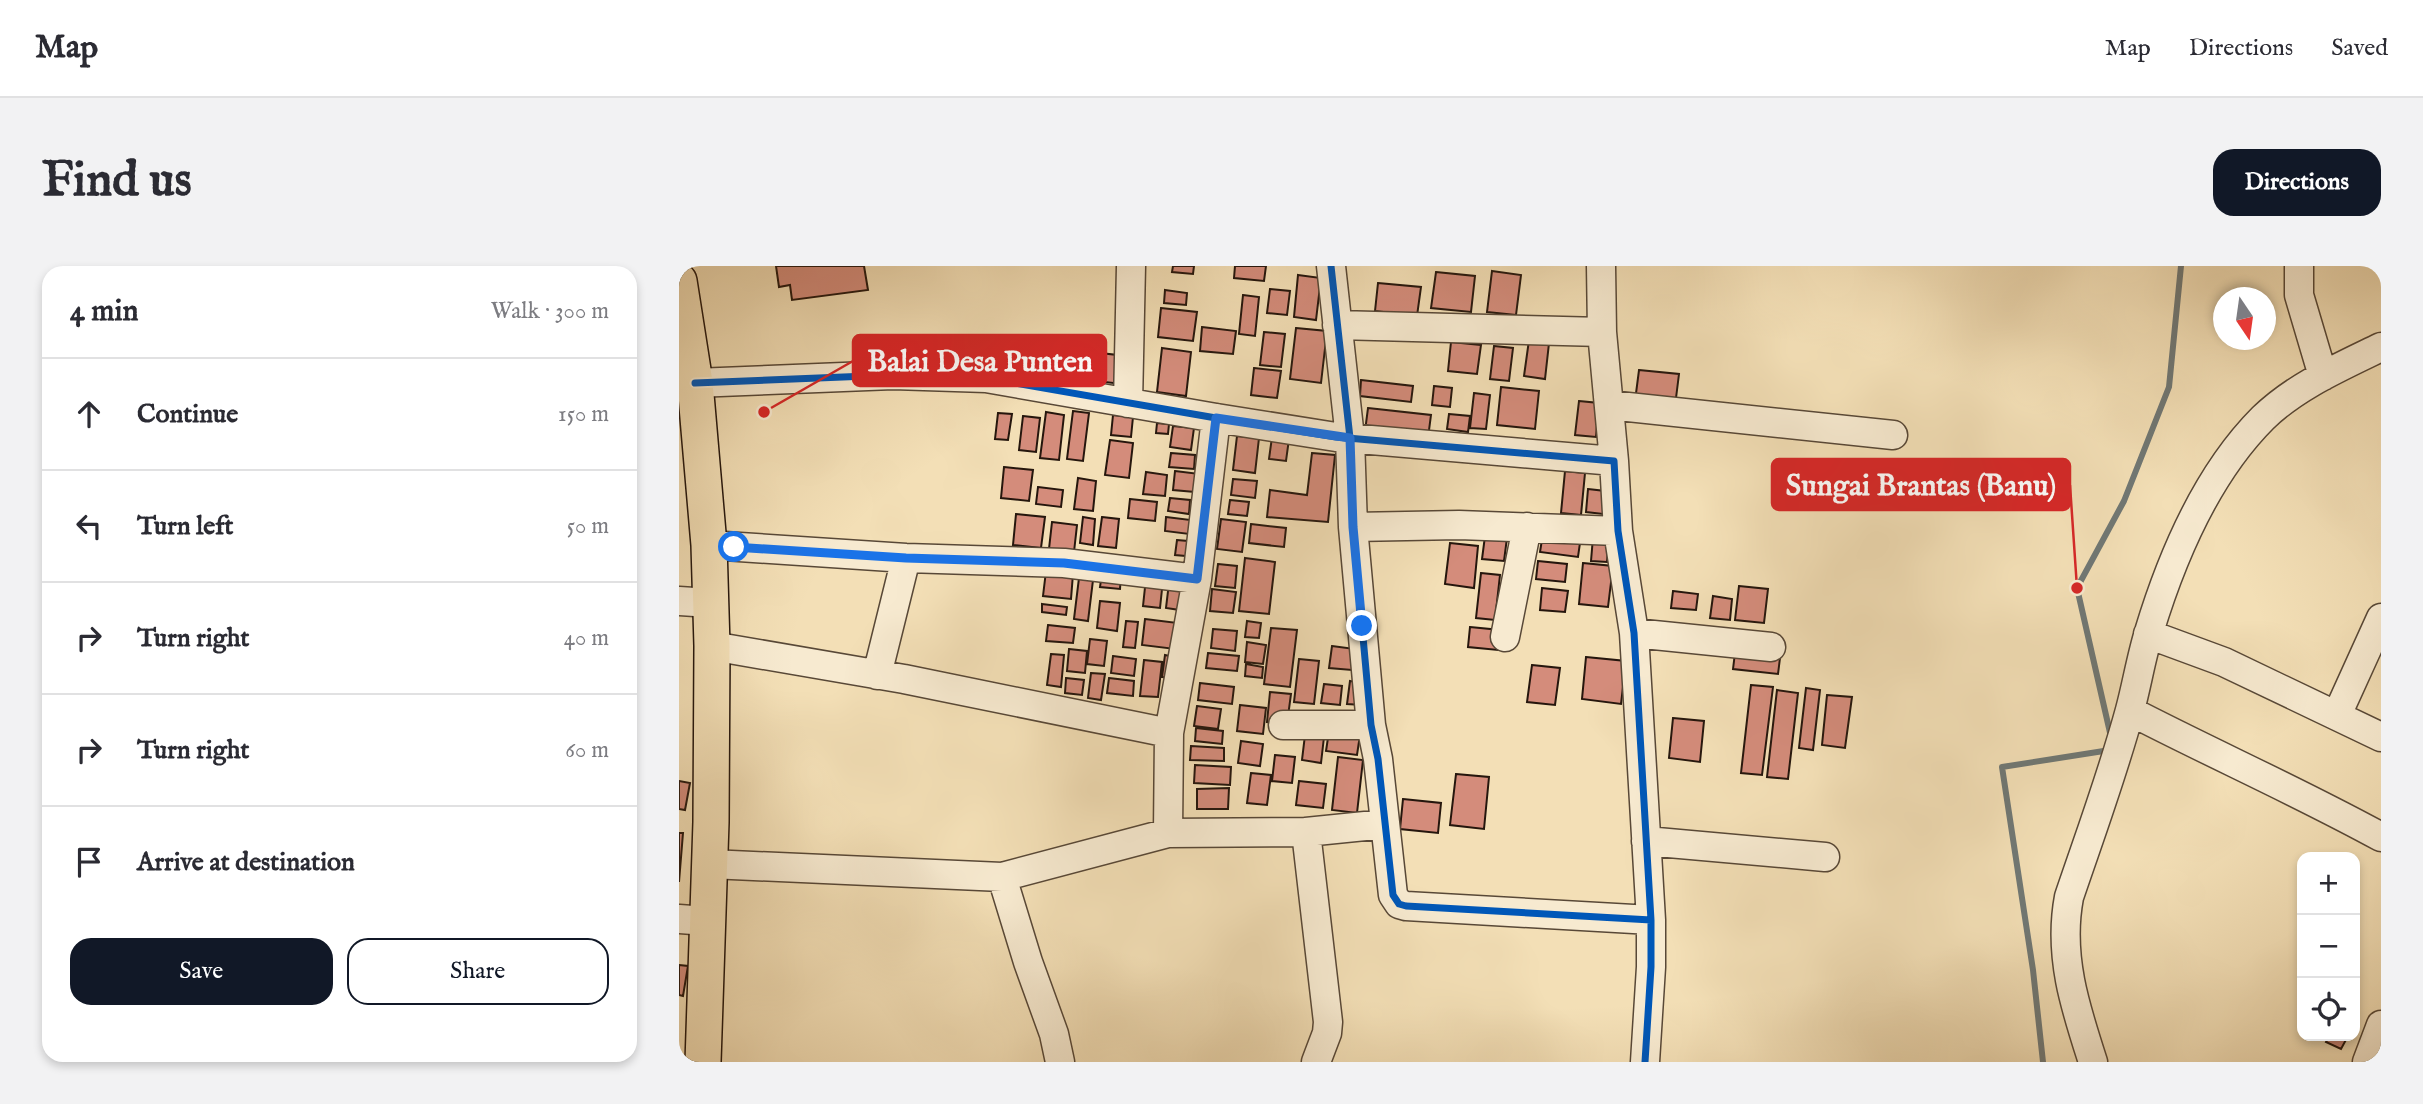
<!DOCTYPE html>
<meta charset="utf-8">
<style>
:root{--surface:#fff;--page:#f2f2f3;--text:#2b2b33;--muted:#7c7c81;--line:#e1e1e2;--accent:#111827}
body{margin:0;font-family:"IM FELL English",serif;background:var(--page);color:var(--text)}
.controls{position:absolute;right:21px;bottom:21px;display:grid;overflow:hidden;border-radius:14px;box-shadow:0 4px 10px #0003}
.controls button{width:63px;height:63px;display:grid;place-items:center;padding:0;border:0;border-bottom:2px solid var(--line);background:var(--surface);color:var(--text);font:35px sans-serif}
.compass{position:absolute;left:1534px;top:21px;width:63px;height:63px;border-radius:50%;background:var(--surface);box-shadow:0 4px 10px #0003;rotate:167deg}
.stop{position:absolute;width:21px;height:21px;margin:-16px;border:5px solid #1a73e8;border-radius:50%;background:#fff}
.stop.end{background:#1a73e8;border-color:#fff;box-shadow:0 2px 7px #0008}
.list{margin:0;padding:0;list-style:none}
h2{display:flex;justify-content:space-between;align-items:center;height:91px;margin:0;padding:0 28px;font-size:30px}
h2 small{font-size:23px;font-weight:400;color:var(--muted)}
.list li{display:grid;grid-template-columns:46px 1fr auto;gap:21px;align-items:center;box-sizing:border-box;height:112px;padding:0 28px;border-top:2px solid var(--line)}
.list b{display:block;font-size:26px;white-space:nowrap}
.list em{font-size:23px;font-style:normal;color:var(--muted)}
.actions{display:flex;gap:14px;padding:21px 28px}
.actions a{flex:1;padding:16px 0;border:2px solid var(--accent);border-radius:21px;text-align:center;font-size:24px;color:var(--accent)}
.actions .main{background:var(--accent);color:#fff}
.icon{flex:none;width:38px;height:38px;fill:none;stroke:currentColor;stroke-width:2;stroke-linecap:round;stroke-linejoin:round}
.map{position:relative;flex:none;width:1702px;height:796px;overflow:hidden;border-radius:21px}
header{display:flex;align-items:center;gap:42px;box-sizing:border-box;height:98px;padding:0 35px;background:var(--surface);border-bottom:2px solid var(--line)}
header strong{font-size:33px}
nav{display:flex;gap:38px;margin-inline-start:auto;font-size:24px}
.intro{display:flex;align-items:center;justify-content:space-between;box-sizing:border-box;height:168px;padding:0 42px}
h1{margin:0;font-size:49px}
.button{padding:18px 32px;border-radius:21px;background:var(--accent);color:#fff;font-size:24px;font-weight:700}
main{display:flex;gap:42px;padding:0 42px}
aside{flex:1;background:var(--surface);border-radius:21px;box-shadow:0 4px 10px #0003}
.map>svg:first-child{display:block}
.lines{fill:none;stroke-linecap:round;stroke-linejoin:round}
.stream{stroke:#707875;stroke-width:6}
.building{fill:#d48c7b;stroke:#25160d;stroke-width:2}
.minor-casing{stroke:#584837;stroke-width:31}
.major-casing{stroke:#25160d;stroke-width:38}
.minor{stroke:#f7ead0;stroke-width:28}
.major{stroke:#f3dfb6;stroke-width:35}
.cycleway-casing{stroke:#f7ead0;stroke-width:11}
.cycleway{stroke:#0057b8;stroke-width:7}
.route{stroke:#1a73e8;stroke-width:9}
.leader{fill:none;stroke:#d62828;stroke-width:2.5}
.callout-dot{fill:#d62828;stroke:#f7ead0;stroke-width:2.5}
.callout{fill:#d62828;stroke:#d62828;stroke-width:2.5}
.callout-label{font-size:30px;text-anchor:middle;font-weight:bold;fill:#fff}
</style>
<header>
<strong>Map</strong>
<nav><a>Map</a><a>Directions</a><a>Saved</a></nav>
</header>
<div class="intro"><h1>Find us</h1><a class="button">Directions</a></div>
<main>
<aside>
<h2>4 min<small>Walk · 300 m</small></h2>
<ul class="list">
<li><svg class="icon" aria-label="ahead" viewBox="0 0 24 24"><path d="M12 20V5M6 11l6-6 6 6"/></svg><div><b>Continue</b></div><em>150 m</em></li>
<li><svg class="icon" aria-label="left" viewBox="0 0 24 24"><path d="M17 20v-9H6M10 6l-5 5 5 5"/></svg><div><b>Turn left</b></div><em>50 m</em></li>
<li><svg class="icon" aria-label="right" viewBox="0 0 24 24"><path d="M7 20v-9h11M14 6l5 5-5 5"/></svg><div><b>Turn right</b></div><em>40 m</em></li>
<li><svg class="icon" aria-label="right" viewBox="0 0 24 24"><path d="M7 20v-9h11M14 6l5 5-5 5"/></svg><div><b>Turn right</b></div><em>60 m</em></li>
<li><svg class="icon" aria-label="arrive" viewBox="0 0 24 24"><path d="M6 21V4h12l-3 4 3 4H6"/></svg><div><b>Arrive at destination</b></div></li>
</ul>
<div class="actions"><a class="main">Save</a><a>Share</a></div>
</aside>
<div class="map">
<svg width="1702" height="796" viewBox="0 0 1702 796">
<rect width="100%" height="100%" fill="#f3dfb6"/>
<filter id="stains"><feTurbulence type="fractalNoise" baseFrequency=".00286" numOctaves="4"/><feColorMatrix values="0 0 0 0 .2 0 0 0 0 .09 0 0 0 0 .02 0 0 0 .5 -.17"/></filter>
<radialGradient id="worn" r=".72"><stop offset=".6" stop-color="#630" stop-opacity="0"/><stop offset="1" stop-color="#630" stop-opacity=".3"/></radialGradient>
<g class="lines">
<!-- stream -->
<path class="stream" d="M1432,471L1398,322L1445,235L1490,121L1502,0
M1364,796L1354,704L1323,501L1431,484"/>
</g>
<!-- building -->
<path class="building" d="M97,0H185L189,24L113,34L111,19L100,21Z
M494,0H515L514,8L493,6Z
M556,0H587L585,15L555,12Z
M813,5L842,9L837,49L808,46Z
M757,6L796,10L792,46L752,42Z
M619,9L642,12L637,54L615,51Z
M699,17L742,21L738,50L696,45Z
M591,23L611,25L608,49L588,47Z
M486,24L508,27L507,39L485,37Z
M564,29L580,31L576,70L560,68Z
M482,42L518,46L514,75L479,71Z
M523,61L557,65L554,88L521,85Z
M617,62L648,65L642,117L611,113Z
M585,66L606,68L602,101L581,99Z
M850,74L870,77L866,113L845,110Z
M772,76L802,79L798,108L769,105Z
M815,80L834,82L830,115L811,113Z
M377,82L447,90L443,118L373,110Z
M483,82L512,86L507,130L478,126Z
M575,102L602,105L598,132L572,129Z
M960,104L1000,108L996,140L956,135Z
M682,114L734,120L732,136L681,130Z
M755,120L773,122L771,141L753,139Z
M822,121L860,125L856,163L818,159Z
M795,127L811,129L807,163L791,162Z
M900,135L920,137L917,171L896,169Z
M689,142L752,149L749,172L686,165Z
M394,145L410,147L404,195L388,193Z
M367,146L385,149L380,194L361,192Z
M319,147L333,148L329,174L316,173Z
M770,148L791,150L789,166L768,163Z
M434,149L454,151L452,171L432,169Z
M344,150L361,152L357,186L340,184Z
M478,157L490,158L489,168L477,167Z
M494,160L515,162L512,184L491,181Z
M558,170L580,172L576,207L554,204Z
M593,171L610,173L607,195L590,193Z
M431,174L454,177L450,212L426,209Z
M492,187L516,189L515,203L490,201Z
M633,187L656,189L649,256L588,251L591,224L628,229Z
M325,201L354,204L350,235L322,232Z
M496,205L529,209L527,227L494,224Z
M886,205L906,207L902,249L882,247Z
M467,206L488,209L486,230L464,228Z
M399,212L417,215L414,245L395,243Z
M554,213L578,215L576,232L552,229Z
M359,221L384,224L382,241L357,238Z
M909,223L926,225L924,248L907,246Z
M491,232L511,234L510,248L489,245Z
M451,233L478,236L476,255L449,252Z
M551,234L570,236L568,250L549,248Z
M337,248L366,251L362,282L334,279Z
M404,251L416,253L414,279L401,277Z
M423,251L440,253L437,282L419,280Z
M487,251L520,255L518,269L486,265Z
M542,253L567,256L563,286L538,283Z
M373,256L398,259L395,286L370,283Z
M572,258L607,262L605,281L570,277Z
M864,267L902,270L899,291L861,286Z
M806,270L828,272L825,295L803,293Z
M914,271L930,273L928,296L912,295Z
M498,274L520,276L518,291L496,289Z
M771,277L799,280L795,322L766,318Z
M566,292L596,296L590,348L560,345Z
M859,295L888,298L886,316L857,313Z
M904,297L934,300L929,341L900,338Z
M539,298L558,300L556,322L536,320Z
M367,305L394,308L392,333L364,330Z
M423,307L442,309L441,323L421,321Z
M802,307L821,309L816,354L797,352Z
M400,312L414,314L409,355L395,353Z
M467,312L484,314L481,342L464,340Z
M490,317L504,319L501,344L487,342Z
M1060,320L1089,323L1085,357L1056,354Z
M863,322L889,325L886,346L861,344Z
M533,323L557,326L554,347L531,345Z
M994,325L1019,328L1017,344L992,342Z
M1034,330L1053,333L1051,354L1031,352Z
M421,335L441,337L438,365L418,362Z
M363,338L388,341L387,349L363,346Z
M466,353L507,358L504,384L463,379Z
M447,355L459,356L456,382L444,381Z
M568,355L582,357L580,372L566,371Z
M369,359L396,362L394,377L367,375Z
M791,361L821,364L819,384L789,381Z
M592,362L618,364L611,421L585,418Z
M534,363L558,365L556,385L532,382Z
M411,373L428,375L425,400L408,398Z
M568,376L587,379L584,398L566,396Z
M653,380L676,383L673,404L650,402Z
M390,383L408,385L406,407L388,405Z
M529,387L560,390L558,405L527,402Z
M1056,387L1101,392L1099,408L1054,403Z
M372,388L385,389L382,421L368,419Z
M486,389L499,392L494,413L483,411Z
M434,390L457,393L455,410L432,407Z
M907,391L947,395L942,438L903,433Z
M620,393L640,395L635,438L615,436Z
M465,394L483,396L479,431L461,430Z
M567,398L584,401L583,412L566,410Z
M853,399L881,402L876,439L848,436Z
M412,407L426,408L422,434L409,432Z
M387,412L405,414L403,429L386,427Z
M430,412L455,415L454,430L428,427Z
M671,415L685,417L683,439L668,438Z
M521,417L555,421L553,438L519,434Z
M645,418L663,420L661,439L642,437Z
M1072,419L1094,421L1083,509L1062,507Z
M1127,422L1141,424L1134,484L1120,482Z
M1098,424L1119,427L1109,513L1088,511Z
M591,426L612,428L608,458L588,456Z
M1148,429L1173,431L1166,482L1143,479Z
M561,439L587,442L584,468L558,465Z
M518,440L542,443L539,463L515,460Z
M994,452L1025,455L1021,496L990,492Z
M517,462L544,465L543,478L516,475Z
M650,465L681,469L678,489L647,485Z
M626,469L645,471L642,497L623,494Z
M562,475L584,478L581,500L559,497Z
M512,480L545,482V495L511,494Z
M596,489L616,491L613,517L593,515Z
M659,491L684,494L678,547L653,544Z
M516,499L552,501L551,519L515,517Z
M572,507L592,509L588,539L568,537Z
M777,508L810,511L805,563L771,559Z
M0,515L11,517L6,544L0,543Z
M620,515L647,518L644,542L617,539Z
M550,522L549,543H518V523Z
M724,533L762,537L759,567L721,563Z
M0,567H4L0,616Z
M0,699L9,700L4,730L0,729Z
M1650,770H1669L1662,783L1647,776Z"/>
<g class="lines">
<!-- minor casing -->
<g class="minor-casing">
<path id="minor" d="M652,0L671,172L674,261L692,459L699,493L714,629L720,638L727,640L972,654
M922,0L923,66L935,195
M1620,0V29L1644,110
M658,59L923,66
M16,117L214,109L307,112L537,152L657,171L935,195L939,265L955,367L972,654V701L966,796
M449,137L452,0
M930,139L1214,169
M674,261L780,259L939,265
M30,279L227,292L385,297L518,313
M0,335L31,337
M955,367L1092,381
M1469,368L1545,396L1702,471
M826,371L848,261
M33,380L225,413L490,467
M198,409L227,292
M1451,445C1534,488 1620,526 1702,571
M1658,449L1702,352
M604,459H692
M627,566L649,756L648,767L637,796
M489,567L490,467L518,313L537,152
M967,575L1146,591
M31,598L323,611L349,696L375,768L381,796
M323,611L489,567L627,566L706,558
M0,653L27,655
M1414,796C1396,741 1379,689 1390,631C1411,569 1434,507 1451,444C1458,418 1462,392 1470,366C1493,290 1527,209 1584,152C1617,120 1661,101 1702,81
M1688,796L1702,759"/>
</g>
<!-- major casing -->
<g class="major-casing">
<path id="major" d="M0,15L16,117L30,279L33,380L32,556L24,796"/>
</g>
<!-- minor -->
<use href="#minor" class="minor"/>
<!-- major -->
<use href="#major" class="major"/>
<!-- cycleway casing -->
<g class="cycleway-casing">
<path id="cycleway" d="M652,0L671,172L674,261L692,459L699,493L714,629L720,638L727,640L972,654
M16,117L214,109L307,112L537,152L657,171L935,195L939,265L955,367L972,654V701L966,796"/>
</g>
<!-- cycleway -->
<use href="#cycleway" class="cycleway"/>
</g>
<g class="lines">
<!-- route -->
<path class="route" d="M55,281L227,292L385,297L518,313L537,152L671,172L674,261L683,360"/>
</g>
<!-- callouts -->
<path class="leader" d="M85 146L174 95M1398 322L1391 219"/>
<g class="callout-dot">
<circle cx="85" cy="146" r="7"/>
<circle cx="1398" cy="322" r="7"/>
</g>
<g class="callout">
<rect x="174" y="69" width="253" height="51" rx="7"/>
<rect x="1093" y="193" width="298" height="51" rx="7"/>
</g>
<g class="callout-label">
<text x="301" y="105">Balai Desa Punten</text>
<text x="1242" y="229">Sungai Brantas (Banu)</text>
</g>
<rect width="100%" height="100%" filter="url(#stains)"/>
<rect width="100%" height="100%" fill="url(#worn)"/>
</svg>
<div class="controls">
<button>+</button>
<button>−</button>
<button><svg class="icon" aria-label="locate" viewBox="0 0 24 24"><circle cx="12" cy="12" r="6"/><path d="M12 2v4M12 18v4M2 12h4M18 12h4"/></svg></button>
</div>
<svg class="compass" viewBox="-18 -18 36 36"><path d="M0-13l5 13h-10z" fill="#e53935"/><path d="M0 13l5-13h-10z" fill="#7c7c81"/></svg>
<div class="stop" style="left:55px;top:281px"></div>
<div class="stop end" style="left:683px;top:360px"></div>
</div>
</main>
